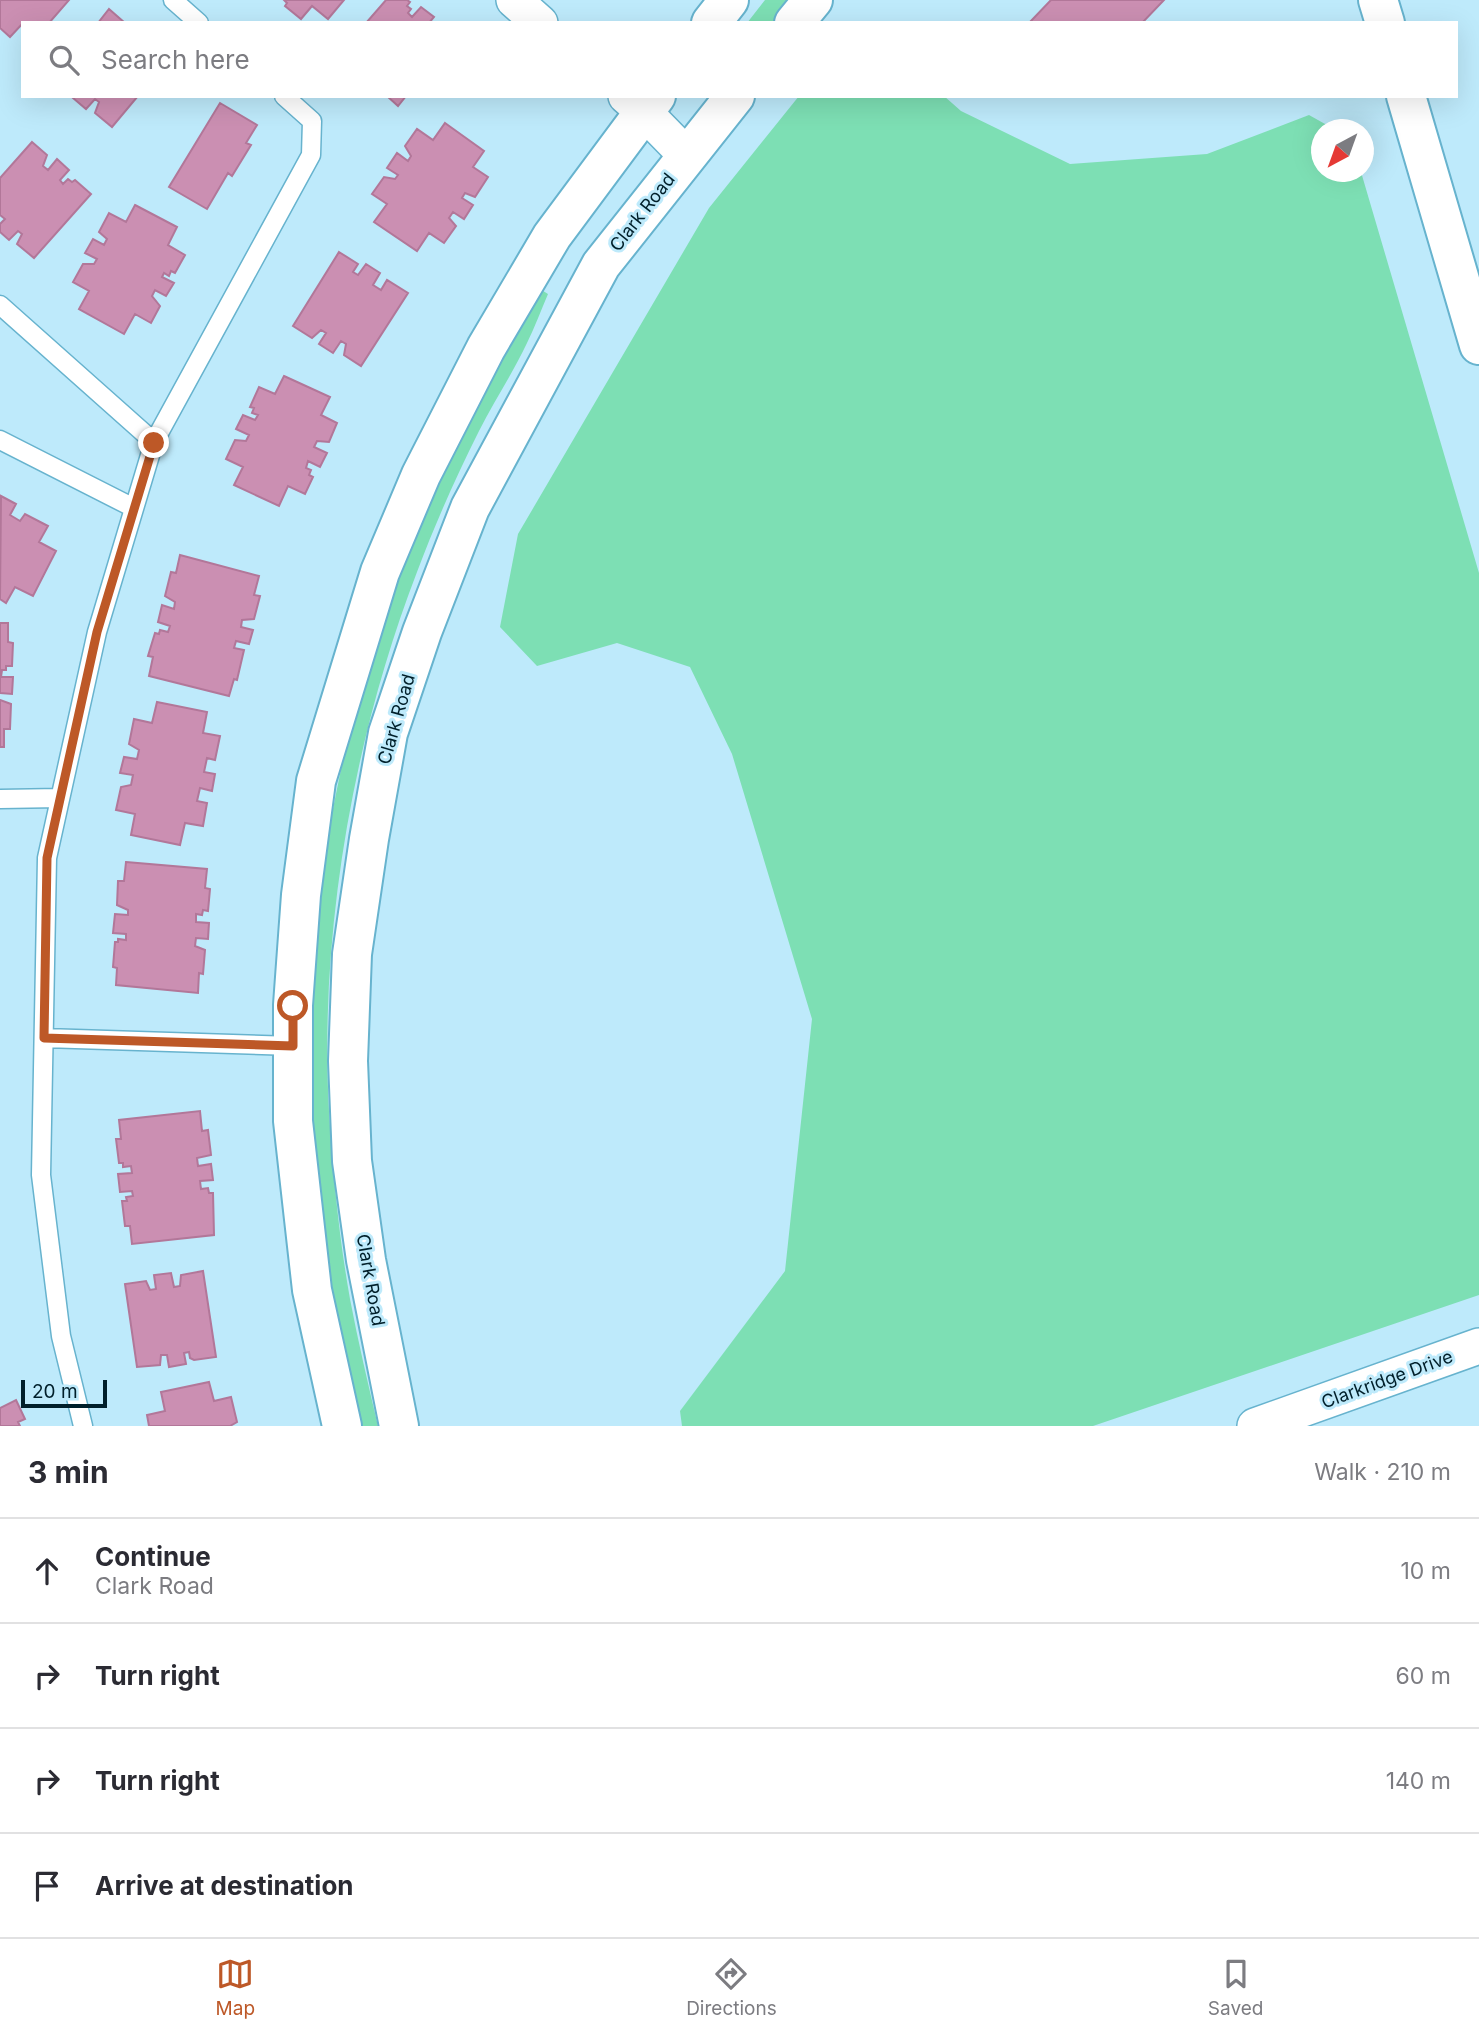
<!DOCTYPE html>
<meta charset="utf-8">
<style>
:root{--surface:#fff;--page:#f2f2f3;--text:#2b2b33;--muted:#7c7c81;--line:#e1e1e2;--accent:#bd5827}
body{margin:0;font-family:Inter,sans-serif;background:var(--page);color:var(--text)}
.compass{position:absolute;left:1311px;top:119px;width:63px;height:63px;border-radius:50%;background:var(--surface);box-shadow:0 7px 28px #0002;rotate:221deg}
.scale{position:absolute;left:21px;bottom:18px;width:86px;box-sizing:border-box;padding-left:7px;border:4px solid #001f2a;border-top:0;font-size:19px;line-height:24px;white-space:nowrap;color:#001f2a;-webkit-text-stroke:5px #beeafb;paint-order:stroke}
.stop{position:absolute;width:21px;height:21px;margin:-16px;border:5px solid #bd5827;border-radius:50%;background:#fff}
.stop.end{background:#bd5827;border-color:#fff;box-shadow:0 2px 7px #0008}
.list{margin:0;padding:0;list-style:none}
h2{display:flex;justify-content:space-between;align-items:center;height:91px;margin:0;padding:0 28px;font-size:30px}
h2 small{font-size:23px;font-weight:400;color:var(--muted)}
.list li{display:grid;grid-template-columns:46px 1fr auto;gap:21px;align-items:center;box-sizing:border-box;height:105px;padding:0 28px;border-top:2px solid var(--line)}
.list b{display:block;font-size:26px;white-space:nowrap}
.list p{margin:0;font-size:23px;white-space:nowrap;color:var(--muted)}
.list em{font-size:23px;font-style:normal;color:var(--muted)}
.icon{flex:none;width:38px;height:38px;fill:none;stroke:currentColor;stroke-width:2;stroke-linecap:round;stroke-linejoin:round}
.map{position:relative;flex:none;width:1479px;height:1426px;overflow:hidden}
.search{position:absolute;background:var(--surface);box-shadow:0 7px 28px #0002;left:21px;right:21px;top:21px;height:77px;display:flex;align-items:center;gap:18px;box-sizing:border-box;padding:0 24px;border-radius:0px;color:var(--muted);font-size:26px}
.sheet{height:511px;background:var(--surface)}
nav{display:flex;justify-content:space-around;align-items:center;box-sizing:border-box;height:98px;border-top:2px solid var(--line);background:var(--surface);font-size:19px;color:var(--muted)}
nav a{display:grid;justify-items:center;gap:4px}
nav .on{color:var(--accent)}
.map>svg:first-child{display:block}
.green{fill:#7ddfb4}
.building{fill:#cb8fb2;stroke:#b27799;stroke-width:2}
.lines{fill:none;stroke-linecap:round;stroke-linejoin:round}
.service-casing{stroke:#67b3ce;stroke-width:21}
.minor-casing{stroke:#67b3ce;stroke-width:38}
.tertiary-casing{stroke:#67b3ce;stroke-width:42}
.secondary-casing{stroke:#67b3ce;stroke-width:42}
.service{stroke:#fff;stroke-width:18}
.minor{stroke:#fff;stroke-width:35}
.tertiary{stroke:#fff;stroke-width:38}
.secondary{stroke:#fff;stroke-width:38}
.route{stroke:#bd5827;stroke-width:9}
.labels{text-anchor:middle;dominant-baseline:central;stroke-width:6;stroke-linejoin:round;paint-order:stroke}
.street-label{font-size:18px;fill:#001f2a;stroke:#beeafb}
</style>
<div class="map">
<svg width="1479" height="1426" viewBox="0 0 1479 1426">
<rect width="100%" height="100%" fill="#beeafb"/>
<!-- green -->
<path class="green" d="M765,0H793L774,23H747Z
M799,96H944L961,111L1070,164L1207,154L1309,115L1334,129L1322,130V172H1361L1479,573V1295L1093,1426H682L680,1411L785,1271L812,1019L732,754L690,667L617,643L537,666L500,627L518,534L709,208Z
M540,289L548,294C541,310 535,327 527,343C513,373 494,401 479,431C456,477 435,524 417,572C353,738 319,933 329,1111C333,1174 339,1237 350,1299C358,1341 368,1384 378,1426H358L327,1273L312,1127V974L318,905L329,828L347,740L380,620L431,489Z"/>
<!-- building -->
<path class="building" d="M0,0H69L49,23H23L10,37L0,28Z
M284,0H344L328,19L312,6L301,19L285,6L287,3Z
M386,0H407L410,2L407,6L411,9L408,13L412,17L421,7L434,17L429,23H366Z
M1051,0H1164L1142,23H1029Z
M109,9L125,23H98Z
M75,96H138L112,127L95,113L99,102L95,99L86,109L73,98Z
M387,96H406L398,106Z
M220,103L257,125L246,143L251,145L232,176L228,173L207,209L169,187Z
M445,123L484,151L473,167L488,177L475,197L465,193L462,198L473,205L464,219L453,212L449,218L456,226L444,243L429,233L417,251L374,222L387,204L372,194L384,177L395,179L398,175L387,168L397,153L408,161L411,156L405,146L417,129L433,140Z
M32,142L47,155L43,166L48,170L57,159L69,170L60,180L63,184L68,179L72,182L75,180L91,194L34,258L17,244L22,234L18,231L9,240L0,232V224L5,219L0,215V178Z
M135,205L177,227L168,245L185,255L175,273L171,271L169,276L164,273L162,277L174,283L166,296L155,290L152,296L160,306L151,323L135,314L124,334L79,309L89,291L73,282L83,264H94L97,259L85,253L93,239L104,245L107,239L99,232L109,213L126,222Z
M339,252L358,264L353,272L358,275L366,264L380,273L373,285L381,290L387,280L408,293L361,366L344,355L346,344L341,341L333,353L319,344L326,333L321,330L312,338L293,326Z
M284,376L330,397L321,415L337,423L329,442L317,441L314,447L327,453L320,467L308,461L306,468L311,470L309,475L313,477L305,494L288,486L279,506L234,485L243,467L226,459L235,440L246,441L249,435L236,429L243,415L255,420L258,415L252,413L254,408L250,407L259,387L275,394Z
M1,496L16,504L10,515L20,521L25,514L48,526L39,542L56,551L33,596L15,587L6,603L0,599Z
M180,555L259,576L254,595L260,596L254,619L242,620L241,627L253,630L249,644L236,641L234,648L244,650L237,680L234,679L229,696L149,676L153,657L148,656L155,633L159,634L160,630L168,632L170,626L158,622L162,605L174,609L175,602L165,596L171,572L176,573Z
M0,623H8V642L13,643L12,666H6V670H2L1,677H13L12,694L0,693Z
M0,700L11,704L10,729H4V747H0Z
M157,702L207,712L203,733L220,736L215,760L207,758L204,772L215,774L212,791L200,788L197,801L207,803L203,826L185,823L180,845L131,835L135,814L116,810L121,787L131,785L133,775L120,773L124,757L137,759L139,750L129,744L134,719L152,723Z
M126,862L207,869L205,888L210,889L208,911L203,910L202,915L196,914V922L209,923L208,939L196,938L195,946L205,950L203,974L199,973L198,993L116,985L117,968L113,967L115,942H118V939L126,940V934L113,933L115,914L128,915V910L117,905L118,881H124Z
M200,1111L202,1131L208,1130L211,1155L197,1158L198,1166L211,1164L213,1180L200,1181L201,1189L208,1188L209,1193H213L214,1235L132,1244L130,1226H125L122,1201H127L126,1197L133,1196L132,1191L120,1192L118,1174L132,1173L131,1166L123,1167V1163H119L116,1139H121L119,1120Z
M203,1271L216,1357L194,1360L190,1358L189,1352L184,1353L186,1364L169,1367L167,1355H161L160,1365L137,1367L125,1284L146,1281L150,1290L156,1289L154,1275L171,1273L174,1287L180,1286L181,1275Z
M209,1382L214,1401L231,1397L237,1422L230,1426H149L147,1415L165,1411L161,1392Z
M16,1400L25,1419L18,1422L20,1426H0V1408Z"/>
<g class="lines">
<!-- service casing -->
<g class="service-casing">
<path id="service" d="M173,0L199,23
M0,305L154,442
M0,440L134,508
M0,799L60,798
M44,1038L293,1046
M83,1426L61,1336L41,1175L47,858L97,632L154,442L311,155L312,121L284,96"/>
</g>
<!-- minor casing -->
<g class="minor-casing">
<path id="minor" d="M514,0L540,23
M626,96L644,112L687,156
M1255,1426L1479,1346"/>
</g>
<!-- tertiary casing -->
<g class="tertiary-casing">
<path id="tertiary" d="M1378,0L1385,23
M1406,96L1479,345"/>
</g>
<!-- secondary casing -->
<g class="secondary-casing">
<path id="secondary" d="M711,23L729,0
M794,23L813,0
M342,1426L312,1290L293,1121V1005L301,895L316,781L380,572L421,475L486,348L552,236L656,96
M399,1426L366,1260L352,1161L348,1061L352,954L369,839L388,733L422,632L470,508L601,265L735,96"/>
</g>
<!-- service -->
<use href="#service" class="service"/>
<!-- minor -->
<use href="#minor" class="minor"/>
<!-- tertiary -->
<use href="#tertiary" class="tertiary"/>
<!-- secondary -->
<use href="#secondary" class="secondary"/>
</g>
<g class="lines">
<!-- route -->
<path class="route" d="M154,443L97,632L47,858L44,1038L293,1046V1006"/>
</g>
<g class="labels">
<!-- street labels -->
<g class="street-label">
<text transform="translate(642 212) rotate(-52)">Clark Road</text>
<text transform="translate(396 719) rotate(-74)">Clark Road</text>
<text transform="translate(371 1280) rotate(80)">Clark Road</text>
<text transform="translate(1387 1379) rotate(-20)">Clarkridge Drive</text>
</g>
</g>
</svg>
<svg class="compass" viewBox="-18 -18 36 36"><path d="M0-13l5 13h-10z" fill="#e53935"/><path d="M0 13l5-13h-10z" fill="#7c7c81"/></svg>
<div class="scale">20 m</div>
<div class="stop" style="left:293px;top:1006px"></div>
<div class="stop end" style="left:154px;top:443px"></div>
<div class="search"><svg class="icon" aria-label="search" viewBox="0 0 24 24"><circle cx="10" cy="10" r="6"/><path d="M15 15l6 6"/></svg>Search here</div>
</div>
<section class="sheet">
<h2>3 min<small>Walk · 210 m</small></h2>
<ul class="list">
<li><svg class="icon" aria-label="ahead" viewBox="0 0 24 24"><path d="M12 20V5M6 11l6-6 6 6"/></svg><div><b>Continue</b><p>Clark Road</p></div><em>10 m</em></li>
<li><svg class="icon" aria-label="right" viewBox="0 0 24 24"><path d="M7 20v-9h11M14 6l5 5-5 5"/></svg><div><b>Turn right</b></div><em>60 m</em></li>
<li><svg class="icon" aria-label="right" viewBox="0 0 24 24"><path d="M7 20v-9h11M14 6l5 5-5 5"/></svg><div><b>Turn right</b></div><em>140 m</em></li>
<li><svg class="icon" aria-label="arrive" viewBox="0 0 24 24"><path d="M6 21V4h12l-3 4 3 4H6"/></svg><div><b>Arrive at destination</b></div></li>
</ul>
</section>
<nav>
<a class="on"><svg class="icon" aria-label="map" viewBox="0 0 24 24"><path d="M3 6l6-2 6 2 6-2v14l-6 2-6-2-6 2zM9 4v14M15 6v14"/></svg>Map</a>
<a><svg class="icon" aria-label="directions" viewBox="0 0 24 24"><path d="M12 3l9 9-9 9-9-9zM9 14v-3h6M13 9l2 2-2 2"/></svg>Directions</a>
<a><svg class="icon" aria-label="saved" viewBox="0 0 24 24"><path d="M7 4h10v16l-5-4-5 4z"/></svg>Saved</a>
</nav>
